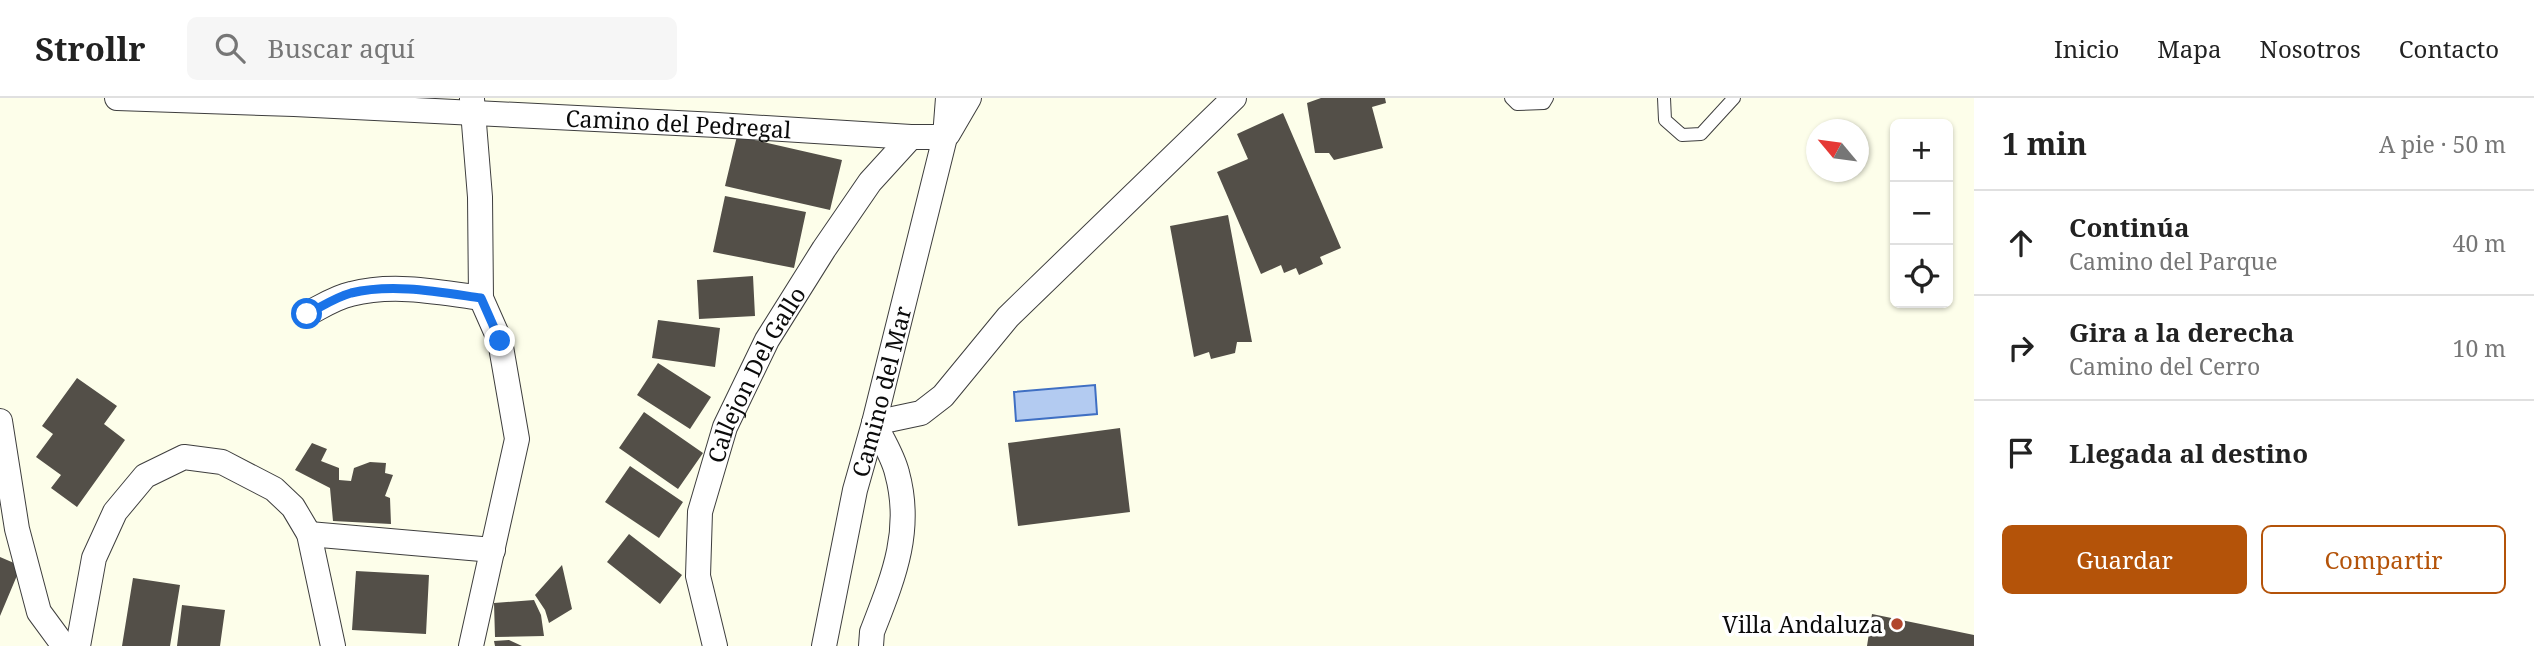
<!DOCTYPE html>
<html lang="es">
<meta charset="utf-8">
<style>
:root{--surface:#fff;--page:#f6f6f6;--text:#222;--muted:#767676;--line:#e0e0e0;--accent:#b45309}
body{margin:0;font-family:"Noto Serif",serif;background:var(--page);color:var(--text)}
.controls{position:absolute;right:21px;top:21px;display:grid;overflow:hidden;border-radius:10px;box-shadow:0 2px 5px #0004}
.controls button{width:63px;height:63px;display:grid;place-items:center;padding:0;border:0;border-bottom:2px solid var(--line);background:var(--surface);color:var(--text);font:35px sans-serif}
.compass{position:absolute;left:1806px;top:21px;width:63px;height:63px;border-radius:50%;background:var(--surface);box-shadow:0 2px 5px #0004;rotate:299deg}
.stop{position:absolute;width:21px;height:21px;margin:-16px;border:5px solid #1a73e8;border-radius:50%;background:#fff}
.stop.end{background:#1a73e8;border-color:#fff;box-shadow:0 2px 7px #0008}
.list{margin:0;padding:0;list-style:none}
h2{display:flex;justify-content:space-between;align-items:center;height:91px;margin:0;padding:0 28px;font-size:30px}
h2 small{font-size:23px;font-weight:400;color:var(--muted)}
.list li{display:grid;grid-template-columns:46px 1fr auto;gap:21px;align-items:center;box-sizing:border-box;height:105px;padding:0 28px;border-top:2px solid var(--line)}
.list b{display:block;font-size:26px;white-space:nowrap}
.list p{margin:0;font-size:23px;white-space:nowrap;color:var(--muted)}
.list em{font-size:23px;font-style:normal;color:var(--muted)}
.actions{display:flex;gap:14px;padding:21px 28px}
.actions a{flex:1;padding:16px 0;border:2px solid var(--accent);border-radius:10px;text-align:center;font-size:24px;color:var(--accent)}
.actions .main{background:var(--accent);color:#fff}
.icon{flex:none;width:38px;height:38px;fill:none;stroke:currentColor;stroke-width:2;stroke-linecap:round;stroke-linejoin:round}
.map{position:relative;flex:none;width:1974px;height:548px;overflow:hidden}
header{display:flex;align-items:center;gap:42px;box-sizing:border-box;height:98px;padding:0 35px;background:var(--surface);border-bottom:2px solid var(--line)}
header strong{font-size:33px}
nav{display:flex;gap:38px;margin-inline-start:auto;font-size:24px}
.search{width:490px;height:63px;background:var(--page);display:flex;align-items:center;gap:18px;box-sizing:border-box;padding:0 24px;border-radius:10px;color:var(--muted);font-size:26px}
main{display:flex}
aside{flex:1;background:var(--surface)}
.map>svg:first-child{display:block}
.water{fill:#b3cbf1;stroke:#3f6fc3;stroke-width:2}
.building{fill:#534f48}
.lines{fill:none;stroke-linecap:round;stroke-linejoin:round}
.lane-casing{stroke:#3e3e3e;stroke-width:14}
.street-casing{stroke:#3e3e3e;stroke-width:26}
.lane{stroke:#fff;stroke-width:12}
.street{stroke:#fff;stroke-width:24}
.route{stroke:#1a73e8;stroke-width:9}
.poi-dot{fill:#b1462d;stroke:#fff;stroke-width:2.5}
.labels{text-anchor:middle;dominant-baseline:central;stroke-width:7;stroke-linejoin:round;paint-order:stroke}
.street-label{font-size:23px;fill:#0b0b0b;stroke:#fff}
.poi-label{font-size:23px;fill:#0b0b0b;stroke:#fff;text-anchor:end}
</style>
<header>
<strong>Strollr</strong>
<div class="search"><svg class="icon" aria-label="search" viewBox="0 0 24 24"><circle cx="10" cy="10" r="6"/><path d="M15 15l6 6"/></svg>Buscar aquí</div>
<nav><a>Inicio</a><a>Mapa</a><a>Nosotros</a><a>Contacto</a></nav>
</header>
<main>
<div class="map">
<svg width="1974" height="548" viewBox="0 0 1974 548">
<rect width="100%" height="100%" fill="#fdfeea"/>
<!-- water -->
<path class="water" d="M1095,287L1097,316L1016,323L1014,294Z"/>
<!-- building -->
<path class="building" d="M1321,0H1385L1386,5L1372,9L1383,50L1334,62L1329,55H1315L1307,5Z
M1283,15L1341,150L1320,159L1323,166L1299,177L1296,170L1284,175L1281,167L1261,176L1217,74L1248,61L1237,36Z
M737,38L842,62L830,112L725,88Z
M725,98L806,114L794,170L713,154Z
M1228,117L1252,244H1237L1235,255L1211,261L1209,254L1194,259L1170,128Z
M753,178L755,218L699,221L697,182Z
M658,222L720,230L715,269L652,260Z
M658,265L711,299L690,331L637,297Z
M77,280L117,308L104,326L125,342L77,409L51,390L61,377L36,359L53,336L42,328Z
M644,314L703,355L678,391L619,350Z
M1120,330L1130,414L1018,428L1008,345Z
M312,345L327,351L321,363L339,370V382L351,383L354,370L370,364L386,365L385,375L393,377L385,398L390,400L391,426L333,423L330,390L295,372Z
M630,368L683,404L659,440L605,404Z
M629,436L682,477L660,506L607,464Z
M0,459L21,468L0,518Z
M562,467L572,511L549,525L545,512L535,497Z
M356,473L429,477L426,536L352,532Z
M133,480L180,487L170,548H122Z
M534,502L541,517L544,538L495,539L494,505Z
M182,507L225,512L220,548H177Z
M1872,516L1974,537V548H1867Z
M509,542L522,548H495L494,543Z"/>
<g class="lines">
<!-- lane casing -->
<g class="lane-casing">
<path id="lane" d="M1511,0L1517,6L1544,5L1547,0
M1664,0L1665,22L1682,37L1701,36L1734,0"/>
</g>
<!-- street casing -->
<g class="street-casing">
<g id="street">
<path id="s1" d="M117,0L294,6L717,27L911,39H945"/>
<path d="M948,36L969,0"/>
<path d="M307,216C321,209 336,199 351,196C393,185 439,194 481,200"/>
<path d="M0,323L17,431L39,514L64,548"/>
<path d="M874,325L921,315L943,298L1008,219L1234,0"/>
<path d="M309,436L493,452"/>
<path d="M78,548L94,460L115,414L145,378L184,359L222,364L274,391L293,409L309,436L333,548"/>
<path d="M471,548L517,341L500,243L481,200L480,99L472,1"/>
<path id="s2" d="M715,548L698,478L700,414L725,329L767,242L824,151L870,84L911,39"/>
<path id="s3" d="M824,548L855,392L874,325L945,39L948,0"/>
<path d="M871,548L872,534C893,480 913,433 897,375C893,358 882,341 874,325"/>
</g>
</g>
<!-- lane -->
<use href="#lane" class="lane"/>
<!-- street -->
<use href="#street" class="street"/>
</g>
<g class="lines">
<!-- route -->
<path class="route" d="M307,216C321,209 336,199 351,195C393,185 439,194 481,200L500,243"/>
</g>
<!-- markers -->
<circle class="poi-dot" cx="1897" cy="526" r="7"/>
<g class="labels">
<!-- street labels -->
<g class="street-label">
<text stroke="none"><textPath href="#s1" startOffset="562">Camino del Pedregal</textPath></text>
<text stroke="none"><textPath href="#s2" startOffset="285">Callejon Del Gallo</textPath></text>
<text stroke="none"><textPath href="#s3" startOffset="261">Camino del Mar</textPath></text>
</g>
<!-- poi labels -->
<g class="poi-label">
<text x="1883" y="526">Villa Andaluza</text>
</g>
</g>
</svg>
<div class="controls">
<button>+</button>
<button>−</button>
<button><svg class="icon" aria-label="locate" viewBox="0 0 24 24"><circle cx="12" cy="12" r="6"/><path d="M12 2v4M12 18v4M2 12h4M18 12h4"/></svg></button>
</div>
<svg class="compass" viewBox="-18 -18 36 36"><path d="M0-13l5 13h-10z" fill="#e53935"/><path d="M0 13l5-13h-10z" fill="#767676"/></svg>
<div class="stop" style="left:307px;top:216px"></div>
<div class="stop end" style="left:500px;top:243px"></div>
</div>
<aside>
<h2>1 min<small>A pie · 50 m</small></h2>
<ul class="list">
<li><svg class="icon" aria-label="ahead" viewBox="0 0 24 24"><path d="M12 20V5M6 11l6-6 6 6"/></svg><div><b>Continúa</b><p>Camino del Parque</p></div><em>40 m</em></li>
<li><svg class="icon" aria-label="right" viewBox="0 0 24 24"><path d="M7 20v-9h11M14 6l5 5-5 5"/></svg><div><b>Gira a la derecha</b><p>Camino del Cerro</p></div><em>10 m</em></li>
<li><svg class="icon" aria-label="arrive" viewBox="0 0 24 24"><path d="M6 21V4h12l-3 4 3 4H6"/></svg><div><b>Llegada al destino</b></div></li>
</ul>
<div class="actions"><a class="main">Guardar</a><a>Compartir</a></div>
</aside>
</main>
